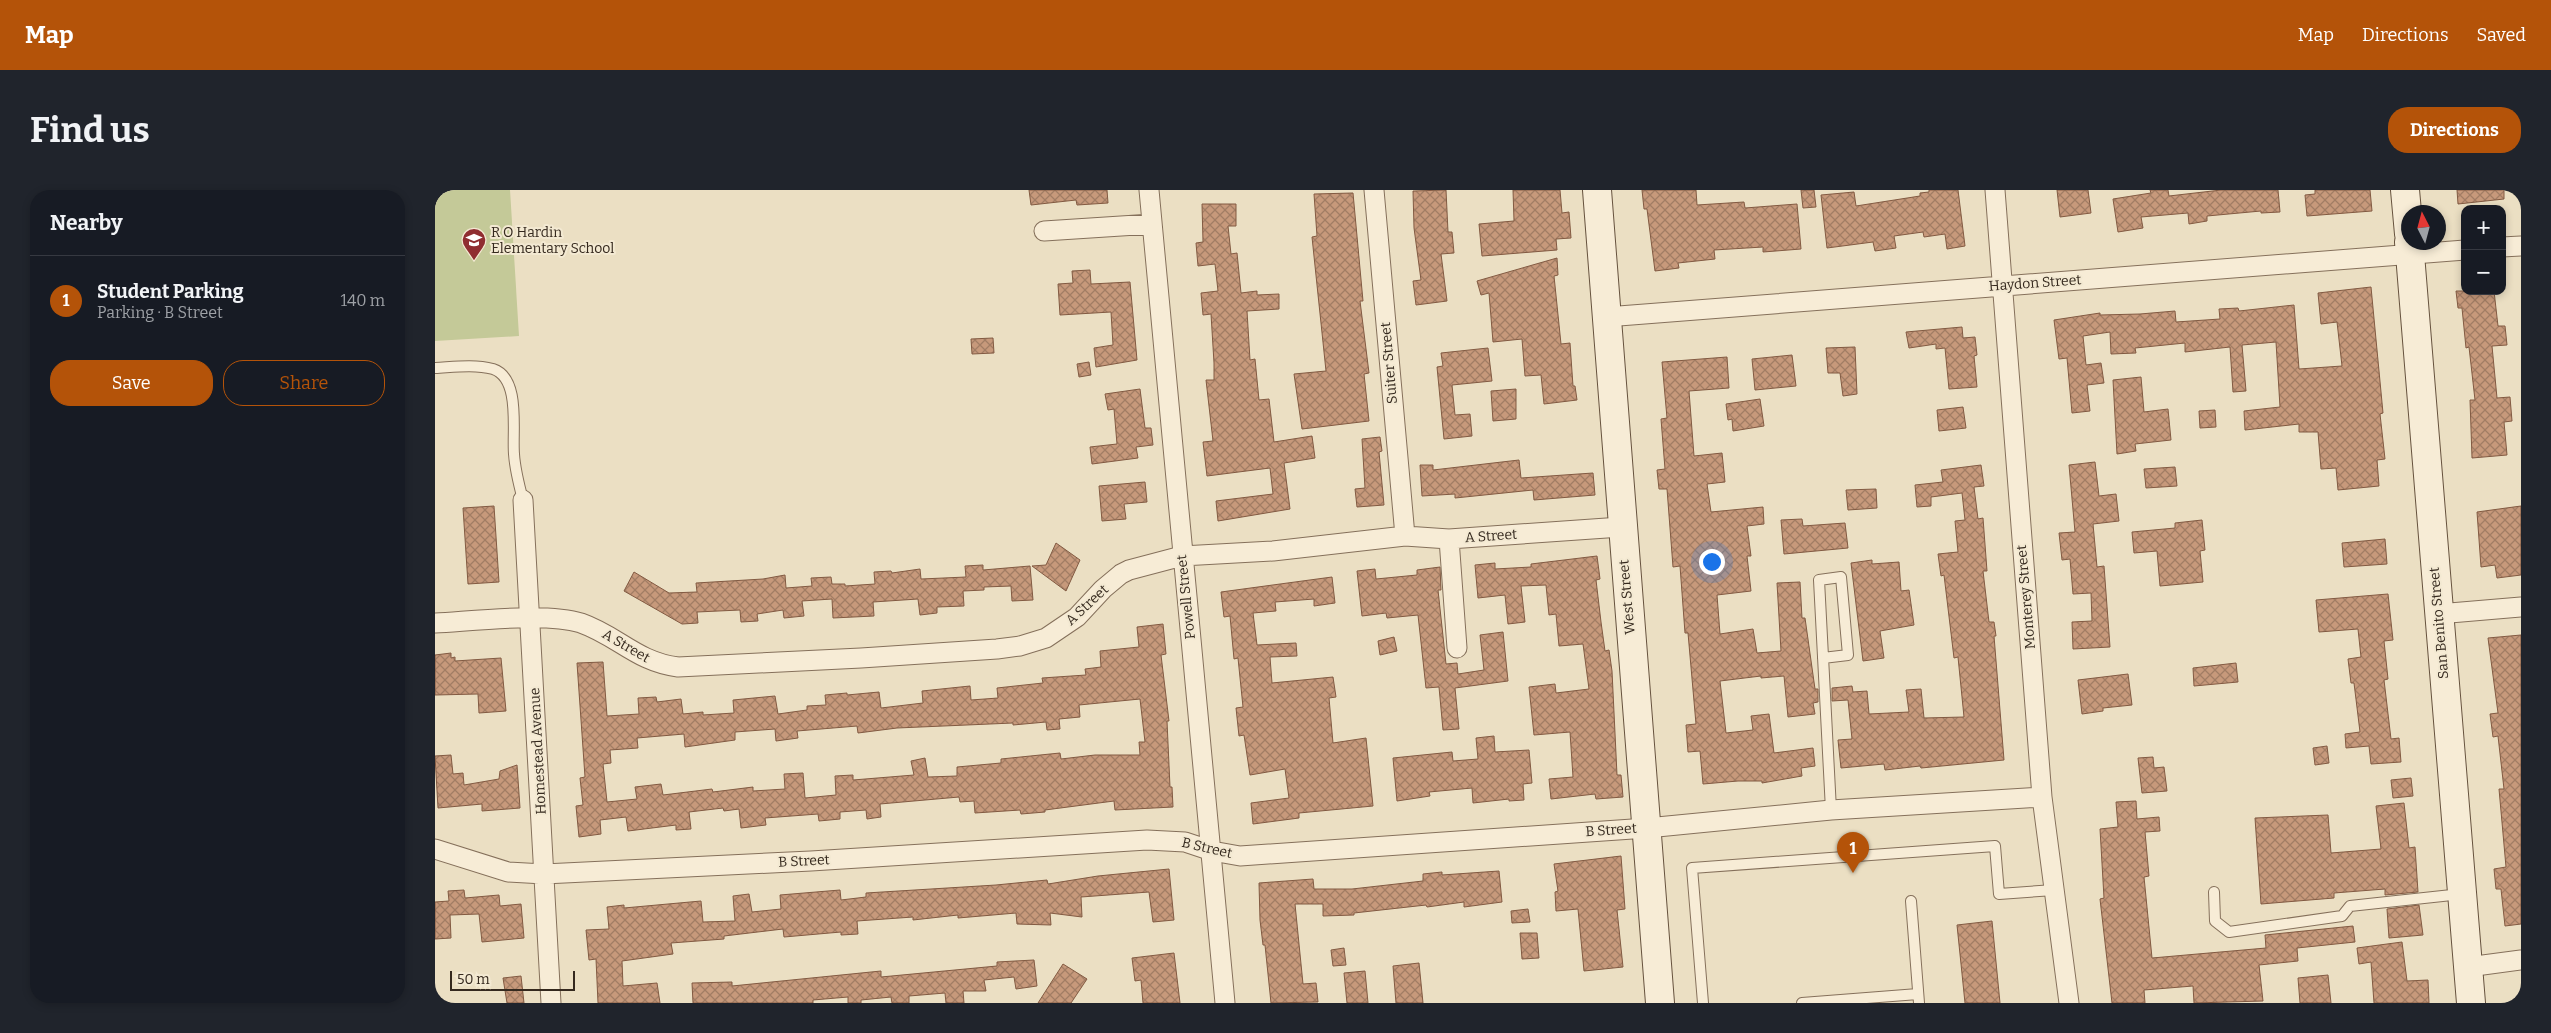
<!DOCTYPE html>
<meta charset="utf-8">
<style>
:root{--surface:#171b24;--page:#20242c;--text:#f1f3f6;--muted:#9ea1a6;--line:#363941;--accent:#b45309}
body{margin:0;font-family:Bitter,serif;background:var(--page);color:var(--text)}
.controls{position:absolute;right:15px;top:15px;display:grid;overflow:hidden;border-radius:10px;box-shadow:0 2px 8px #0003}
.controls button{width:45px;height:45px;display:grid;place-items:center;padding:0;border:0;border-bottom:1px solid var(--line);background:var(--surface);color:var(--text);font:25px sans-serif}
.compass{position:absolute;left:1966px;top:15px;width:45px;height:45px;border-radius:50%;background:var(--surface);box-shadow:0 2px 8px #0003;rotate:354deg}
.scale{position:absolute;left:15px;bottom:12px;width:125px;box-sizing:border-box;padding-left:5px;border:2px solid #35291e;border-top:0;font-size:14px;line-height:18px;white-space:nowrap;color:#35291e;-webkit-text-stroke:4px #f3e9d2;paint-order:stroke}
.you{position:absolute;left:1276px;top:371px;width:18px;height:18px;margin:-12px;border:4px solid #fff;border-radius:50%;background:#1a73e8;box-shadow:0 0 0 8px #1a73e833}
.badge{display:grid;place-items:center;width:32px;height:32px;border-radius:50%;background:var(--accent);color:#fff;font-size:16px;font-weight:700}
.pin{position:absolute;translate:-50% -41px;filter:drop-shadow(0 1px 2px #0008)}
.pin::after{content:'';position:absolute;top:26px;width:18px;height:15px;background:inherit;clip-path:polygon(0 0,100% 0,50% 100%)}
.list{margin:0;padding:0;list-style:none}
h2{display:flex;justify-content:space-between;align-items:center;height:65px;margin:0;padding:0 20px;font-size:21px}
h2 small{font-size:16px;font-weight:400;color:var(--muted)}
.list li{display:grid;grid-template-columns:32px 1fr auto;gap:15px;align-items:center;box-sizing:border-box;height:90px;padding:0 20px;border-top:1px solid var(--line)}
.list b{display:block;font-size:19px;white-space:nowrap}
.list p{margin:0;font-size:16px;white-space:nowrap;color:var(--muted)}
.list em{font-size:16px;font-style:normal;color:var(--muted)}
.actions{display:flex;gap:10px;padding:15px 20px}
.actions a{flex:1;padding:11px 0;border:1px solid var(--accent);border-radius:20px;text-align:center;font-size:18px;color:var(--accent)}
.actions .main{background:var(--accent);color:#fff}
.map{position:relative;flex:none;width:2086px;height:813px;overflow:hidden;border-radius:20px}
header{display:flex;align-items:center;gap:30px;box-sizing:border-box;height:70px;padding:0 25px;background:var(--accent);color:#fff}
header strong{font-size:24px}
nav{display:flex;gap:28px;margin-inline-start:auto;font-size:18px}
.intro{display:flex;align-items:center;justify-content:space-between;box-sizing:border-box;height:120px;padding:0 30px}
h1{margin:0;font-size:35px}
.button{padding:12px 22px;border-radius:20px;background:var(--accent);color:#fff;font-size:18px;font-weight:700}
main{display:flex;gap:30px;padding:0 30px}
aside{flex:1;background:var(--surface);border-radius:20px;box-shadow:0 2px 8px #0003}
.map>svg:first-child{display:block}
.pitch{fill:#c4c998}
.building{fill:url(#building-cross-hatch);stroke:#825a42;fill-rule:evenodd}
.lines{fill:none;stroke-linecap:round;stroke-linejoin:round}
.lane-casing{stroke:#85705b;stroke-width:12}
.street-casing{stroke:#85705b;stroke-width:21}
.secondary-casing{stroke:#66523e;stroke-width:30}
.lane{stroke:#f7ecd6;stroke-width:10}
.street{stroke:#f7ecd6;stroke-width:19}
.secondary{stroke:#f7ecd6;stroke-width:28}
.labels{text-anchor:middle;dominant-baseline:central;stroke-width:4;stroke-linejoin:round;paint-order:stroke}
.poi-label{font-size:14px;fill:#35291e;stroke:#f3e9d2;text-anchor:start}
.street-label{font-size:14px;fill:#35291e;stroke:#f3e9d2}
</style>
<header>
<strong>Map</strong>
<nav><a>Map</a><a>Directions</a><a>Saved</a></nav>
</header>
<div class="intro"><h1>Find us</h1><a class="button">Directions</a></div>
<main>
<aside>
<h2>Nearby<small></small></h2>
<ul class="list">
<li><span class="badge">1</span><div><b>Student Parking</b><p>Parking · B Street</p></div><em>140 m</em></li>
</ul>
<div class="actions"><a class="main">Save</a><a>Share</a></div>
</aside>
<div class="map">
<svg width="2086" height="813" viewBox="0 0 2086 813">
<defs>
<pattern id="building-cross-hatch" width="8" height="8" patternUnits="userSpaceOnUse" patternTransform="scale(1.25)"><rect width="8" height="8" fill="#c7997b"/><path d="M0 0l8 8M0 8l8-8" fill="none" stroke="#a27d64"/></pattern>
</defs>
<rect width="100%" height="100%" fill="#ebdfc3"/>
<!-- pitch -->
<path class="pitch" d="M0,0H75L84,146L0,151Z"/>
<!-- building -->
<path class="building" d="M594,0H672L673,13L642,15L641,10L596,15Z
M1011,0L1013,42H1017L1019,63L1006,64L1012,111L981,115L978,91L986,90L979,38L978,1Z
M1078,0H1125L1127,23L1134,22L1136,48L1121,49L1122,60L1047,66L1044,34L1079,31Z
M1207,0H1261L1262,15L1309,12L1310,18L1362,14L1366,59L1328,62V57L1279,60L1280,69L1243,73L1244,78L1220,81L1212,19H1209Z
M1366,0H1379L1381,17L1368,18Z
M1494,0H1523L1530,56L1512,59L1510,44L1489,47L1488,42L1459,46L1461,58L1440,61L1438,52L1392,58L1386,5L1419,2L1421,16L1485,6V3L1494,2Z
M1622,0H1653L1656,23L1625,27Z
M1715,0H1733L1734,6L1786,0H1843L1845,22L1826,23V21L1772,26V31L1754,34L1753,23L1706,27L1708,38L1683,42L1678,9L1716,3Z
M1880,0H1935L1937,21L1872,26L1870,5L1880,4Z
M2022,0H2069V9L2023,14Z
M918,3L928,111H925L934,183L929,184L934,231L867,239L859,184L891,181L877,47L882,46L879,4Z
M767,14H801V36H793L796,64L802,63L806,103L822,101V105L844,104V119L812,121L815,170L820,169L824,210L834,209L839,252L877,246L880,268L849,273L855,319L783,331L781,311L838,304L835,278L772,286L768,252L778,251L771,190H779V173L776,124L768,125L766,103L783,101L780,74L763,76L761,53L768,52Z
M1122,68L1123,85L1119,86L1126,154L1135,153L1138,196H1140L1142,210L1109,214L1106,185L1090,186L1087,149L1058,152L1054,103L1046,105L1042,91Z
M655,80L656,94L695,92L702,170L661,177L659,158L678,155L676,122L625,125L623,94L638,93L637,81Z
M1936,97L1948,223L1945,224L1950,269L1942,270L1944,296L1903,300L1901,278L1886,279L1883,242H1864V234L1810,240L1809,221L1845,217L1841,152L1807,155L1811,201L1798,202L1795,157L1750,162V153L1700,158L1701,163L1676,164L1675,142L1648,146L1651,175L1666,173L1669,193L1652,195L1655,221L1637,223L1632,168L1624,169L1619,130L1665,123V125L1705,124L1740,121L1741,132L1785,129L1784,119L1803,118L1804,121L1859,115L1864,179L1907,176L1902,132L1886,134L1883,103Z
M2021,101H2059L2063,136H2070L2072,155L2057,156L2062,208L2075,207L2077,231L2069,232L2072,265L2037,268L2035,210H2040L2034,157L2031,158L2027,118H2023Z
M1527,137L1528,148L1540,147L1542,165L1539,166L1542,197L1514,199L1510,158L1501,159V154L1474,158L1471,142Z
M558,148L559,163L537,164L536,149Z
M1420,157L1422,204L1408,206L1405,183H1393L1391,158Z
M1053,158L1057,191L1017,195L1020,225L1035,224L1037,246L1009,249L1002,177L1008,176L1006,163Z
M1357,165L1361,196L1320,200L1317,169Z
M1292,167L1294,198L1254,201L1259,266L1287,263L1290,292L1272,294L1276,322L1328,317L1329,334L1312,336L1316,366H1312L1316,401L1282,405L1285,444L1318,439L1322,463L1346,461L1342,393L1365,392L1367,428H1370L1380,499H1383V512L1378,513L1380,524L1353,527L1349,486L1326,488V486L1285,491L1291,543L1318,540L1316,526L1334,524L1339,563L1378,558L1380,576L1366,578L1367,586L1327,593V591H1303L1268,594L1265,561L1253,562L1251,535L1261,534L1253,443H1250L1245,376L1238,377L1232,299H1224L1222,280L1230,279L1226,229L1232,228L1227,172Z
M654,172L656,185L644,187L642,174Z
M1706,187L1709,222L1733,219L1736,250L1700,254L1701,261L1682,264L1678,190Z
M705,199L710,238H716L718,255L701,257L703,268L657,274L655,257L682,254L679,219L673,220L670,204Z
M1081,199V229L1058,231L1056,201Z
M1325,209L1329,236L1298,241L1297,229L1293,230L1291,214Z
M1528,217L1531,238L1504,241L1502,220Z
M1780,220L1781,237L1765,238L1764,221Z
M945,247L947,261L944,262L949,315L922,317L920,299L930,298L927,249Z
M1084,270L1086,288L1158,283L1160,305L1099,310L1098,300L1020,308V304L987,306L985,275H998V280Z
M1660,272L1664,306L1681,304L1684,331L1658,334L1662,377L1669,376L1675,457L1638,459L1637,432L1657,431L1656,403L1638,404L1635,369L1627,370L1624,343L1640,342L1634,275Z
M1546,275L1549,296L1539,297L1543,329L1548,328L1552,381H1548L1554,432H1559L1561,446H1559L1569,570L1486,578L1485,576L1450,580L1449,574L1406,578L1403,550L1417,549L1413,510L1397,511V498L1417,496L1418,502L1432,501L1434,524L1474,522L1471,500L1486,499L1489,528L1529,527L1523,467L1519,468L1509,385L1506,386L1503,364L1523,362L1520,331L1530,330L1527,303L1496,307V316L1482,317L1480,295L1508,292L1506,280Z
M1740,277L1742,296L1711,298L1709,279Z
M710,292L712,312L689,314L691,329L667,331L664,296Z
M1441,299L1442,318L1413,320L1411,300Z
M59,316L64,392L33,394L28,318Z
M2086,316V385L2062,388L2060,375L2046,377L2042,322Z
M1367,329L1368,336L1410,333L1413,358L1349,364L1346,330Z
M1767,330L1770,360L1765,361L1768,392L1725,396L1722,361L1699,363L1697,342L1740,338V333Z
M1950,349L1952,374L1909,377L1907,353Z
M621,353L645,370L631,401L597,376L611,375Z
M1162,366L1165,389L1161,390L1166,432L1170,461L1174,460L1177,481L1182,585H1186L1188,607L1161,609L1160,604L1116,609L1114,589L1138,587L1135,542L1099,545L1094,497L1120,494L1121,503L1154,499L1148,454L1124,456L1121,424L1114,425L1111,395L1086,396L1090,432L1073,434L1070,405L1043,408L1040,375L1060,373V379L1096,377V374Z
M1437,370V374L1464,372L1466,401L1474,400L1479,435L1445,441L1449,468L1428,471L1416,373Z
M548,375V380L595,376L598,410L577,411L576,396L549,397V400L528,401L529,416L502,417V423L485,425L483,409L438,412L439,426L398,428L397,409L367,411L369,426L349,428L348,420L322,424L323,431L306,432L305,420L262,422L263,433L247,434L189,401L199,382L234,403L262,402L261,393L328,389L350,385L351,398L377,396L376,388L396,387L397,394H410V396L440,394L439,382L456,381L457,383L485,379L486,389L531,387L530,376Z
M1005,377L1006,400H1003L1011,474L1022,473L1023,484L1049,480L1045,445L1068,442L1073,491L1020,498L1024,539L1008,540L1004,497L991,498L983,425L952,428L951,423L927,426L922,381L940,379L941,389L982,385V380Z
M897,387L900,413L879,416V409L840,412L841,421L818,423L822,455L861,453L862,466L835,467L837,493L898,487L901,507L894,508L898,553L931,548L938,616L864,623V628L818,634L816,613L854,608L850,579L815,585L809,545L804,546L801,518L808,517L803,468L799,469L795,426L789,427L786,402Z
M1953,404L1958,450L1949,451L1953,489L1949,490L1956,549L1964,548L1966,572L1936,574L1934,556L1911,558L1910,544L1925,542L1919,493H1916L1913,469L1926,467L1923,439L1884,442L1881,410Z
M728,434L731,464L726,465L734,531H732L735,597H737L738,617L680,620L679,611L610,620V622L586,624L585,620L540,623L539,611L525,612L524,607L445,614L446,627L432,629L431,620L405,622V629L384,631L383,624L330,628L331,635L306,638L304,619L289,621L288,618L254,622L256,639L241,640V635L193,641L191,627L165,630L166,644L144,647L141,616L148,615L145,588L150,587L142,473L168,472L172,526L204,524L203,508L221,507L222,512L246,509L248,524L268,522V525L299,523L298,510L340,506L343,524L372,520V516L391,515L390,505L412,503V505L444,502L446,518L488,513L487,501L535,496L536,510L563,508L562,498L608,493L607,488L651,485L650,479L666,477L665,461L704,457L702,437ZM705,509L710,552H704L705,565H660L626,569L625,563L566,569V573L522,577V586L493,587L490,568L476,571L479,585L418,590V585L400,586L401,605L370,608L368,583L349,584L350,599L318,601V597L278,602L277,599L228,605L226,594L200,597L202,609L172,612L168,574L176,573L175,560L203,558L202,548L249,544L250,557L300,550V542L340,539L341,551L363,548L362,541L422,536L423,543L462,538L578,533V535L611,532L612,540L625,539L624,529L645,527L644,515Z
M2086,445V734L2070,736L2066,699H2061L2059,679L2071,677L2064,599H2069L2063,546L2058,547L2055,524L2063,523L2053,448Z
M959,447L962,461L945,465L943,451Z
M16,463V468L20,467V471L66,468L71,521L44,523L43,504L0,505V465Z
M1801,473L1803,492L1759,496L1758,478Z
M1693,484L1697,515L1668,518V521L1647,524L1643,490Z
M1059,546L1060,562L1094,560L1097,593L1088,594L1089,610L1074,611V609L1038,613L1037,598L994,602L995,606L962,611L958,568L1017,562L1018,571L1043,569L1041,548Z
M1892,556L1894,573L1880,575L1878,558Z
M16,565L18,584L28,583L29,595L64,589L65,581L82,575L85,618L47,621V614L3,618L0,566Z
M1718,567L1719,578L1729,577L1732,601L1707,603L1703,568Z
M1976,588L1978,606L1958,608L1956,590Z
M1701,611L1702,629L1724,627L1725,641L1710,642L1714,686L1709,687L1717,768L1831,758L1830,745L1918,736L1920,752L1862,758L1863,771L1824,775L1828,811L1759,813L1758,796L1709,800L1710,813H1677L1665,709L1669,708L1665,639L1683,637L1681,612Z
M1969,613L1974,658L1980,657L1983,702L1950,705V699L1899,703V708L1826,714L1820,628L1893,625L1896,663L1946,659L1941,616Z
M1186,666L1190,719L1182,720L1188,777L1149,781L1143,719L1121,721L1120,702L1123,701L1119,674Z
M734,679L739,730L718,732L714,702L646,707L647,727L615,723L616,735L582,734L581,723L523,728V725L478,730V727L422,731L423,744L406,745V742L349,747L348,739L289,746V749L236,753L238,764L187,771L188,796L222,793L225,813H163L161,769L154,770L151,740L174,739L172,717L189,715V718L266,711L268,732L300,731L298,706L314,704L317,722L346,719L345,705L405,700L406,710L431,707V703L561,695L612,690L613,694L663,686Z
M1064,681L1067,712L1029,717V712L992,717L991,715L919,723V725L888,726V714H860L868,794L881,793L883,812L836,813L830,755H828L825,730L824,693L878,689L879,699H917L988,691V684L1007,682V685Z
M29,700L30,708L64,705L65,716L86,714L89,748L47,752L44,724L15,725L16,748L0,749V712L14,711L13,701Z
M1984,715L1988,745L1954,748L1952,719Z
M1093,719L1095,732L1077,733L1076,721Z
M1557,731L1565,813H1530L1522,735Z
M1085,743H1102L1104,768L1087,769Z
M1967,752L1972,791L1993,790L1994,813H1939L1936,772L1924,774L1922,758Z
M909,758L911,775L898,776L896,760Z
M739,763L745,813H708L706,790L700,791L697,768Z
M599,770L602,796L581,799L579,787L549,790L551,801H528L529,813H511L510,803L474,806V813H457L456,807L426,810V813H413V807L378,810V813H258L257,793L297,792V796L446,781V787L562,776V772Z
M984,773L988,813H961L958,776Z
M628,774L652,789L636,813H603Z
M930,781L933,813H912L909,783Z
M1893,785L1896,813H1865L1863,788Z
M86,786L89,813H72L68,788Z"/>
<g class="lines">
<!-- lane casing -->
<g class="lane-casing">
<path id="lane" d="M0,178C19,177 39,174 58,179C86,188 77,241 79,264C80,280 84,295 88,310
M1388,468L1413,465L1406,387L1384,390L1396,620
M1779,702L1780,731L1794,742L1907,726L1915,716L2026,704
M1476,711L1484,813
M1268,813L1257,678L1560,656L1564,704L1619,700
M1367,813L1483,804"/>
</g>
<!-- street casing -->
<g class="street-casing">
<path id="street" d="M714,0L790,813
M939,0L970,346
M1560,0L1607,607L1634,813
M609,41L717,34
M2067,57L2086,56
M1171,127L2030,60
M88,310L116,813
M1014,349L1022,458
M2003,424L2086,417
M0,433C38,431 112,422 146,433C183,446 202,472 243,477L426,468L562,459L585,456L611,448L642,427L668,399L686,384L694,380L747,366L838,361L970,346L1014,349L1186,337
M0,659L73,682L109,684L376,671L712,650L750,652L777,661L805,666L1212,638L1396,620L1607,607
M2033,777L2086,770"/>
</g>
<!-- secondary casing -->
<g class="secondary-casing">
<path id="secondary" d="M1162,0L1225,813
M1970,0L1974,44
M1974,52L2036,813"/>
</g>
<!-- lane -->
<use href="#lane" class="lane"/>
<!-- street -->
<use href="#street" class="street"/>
<!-- secondary -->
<use href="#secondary" class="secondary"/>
</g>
<!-- icons -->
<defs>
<g id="school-pin" transform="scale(1.25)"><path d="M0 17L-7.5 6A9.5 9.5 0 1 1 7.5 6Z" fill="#902e31" stroke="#f3e9d2"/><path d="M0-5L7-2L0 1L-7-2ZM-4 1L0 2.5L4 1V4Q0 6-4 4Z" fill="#fff"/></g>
</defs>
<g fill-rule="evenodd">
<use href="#school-pin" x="39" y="50"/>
</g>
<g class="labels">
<!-- poi labels -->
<g class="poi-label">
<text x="56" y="42">R O Hardin<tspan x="56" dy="16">Elementary School</tspan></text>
</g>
<!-- street labels -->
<g class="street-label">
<text transform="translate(1600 93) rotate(-4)">Haydon Street</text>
<text transform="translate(954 173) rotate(-95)">Suiter Street</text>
<text transform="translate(1056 346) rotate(-4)">A Street</text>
<text transform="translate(751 407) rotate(-96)">Powell Street</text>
<text transform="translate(1192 407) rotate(-95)">West Street</text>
<text transform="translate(1591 407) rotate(-95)">Monterey Street</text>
<text transform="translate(652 415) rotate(-43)">A Street</text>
<text transform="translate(2004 433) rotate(-95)">San Benito Street</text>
<text transform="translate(191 456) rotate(30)">A Street</text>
<text transform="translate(103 561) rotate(-93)">Homestead Avenue</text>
<text transform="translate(1176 640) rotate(-4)">B Street</text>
<text transform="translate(772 658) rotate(13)">B Street</text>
<text transform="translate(369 671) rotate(-3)">B Street</text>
</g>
</g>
</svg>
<div class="controls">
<button>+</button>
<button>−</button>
</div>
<svg class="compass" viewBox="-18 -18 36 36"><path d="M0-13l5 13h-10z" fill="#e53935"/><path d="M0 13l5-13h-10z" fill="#9ea1a6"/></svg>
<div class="scale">50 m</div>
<div class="you"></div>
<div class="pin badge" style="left:1418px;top:683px">1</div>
</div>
</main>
